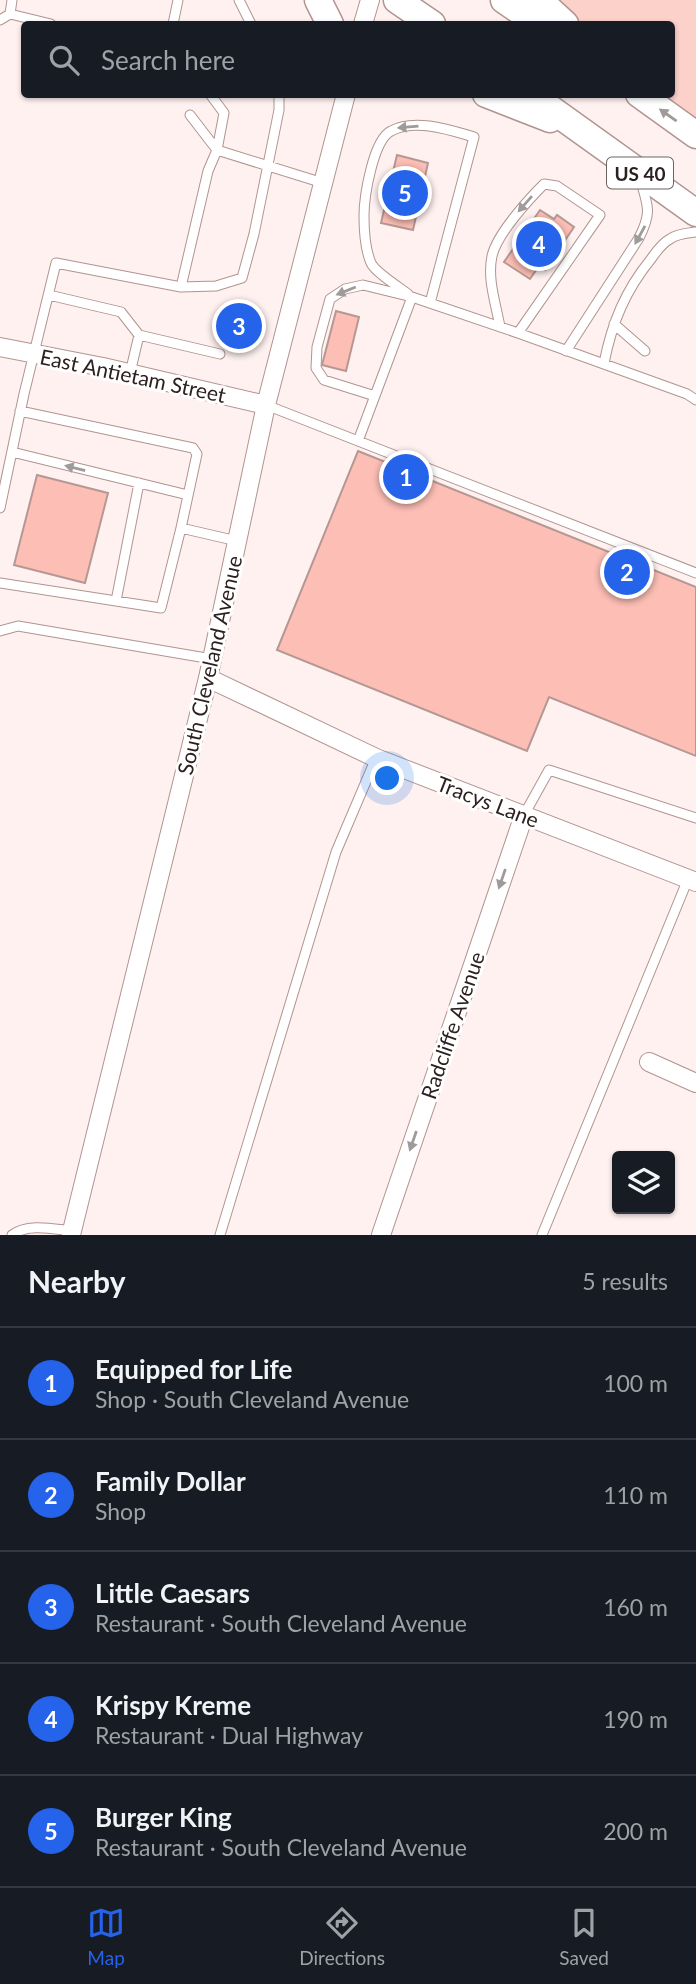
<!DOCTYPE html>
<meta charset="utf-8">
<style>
:root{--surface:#171b24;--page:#242831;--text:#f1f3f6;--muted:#9ea1a6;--line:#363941;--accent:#2563eb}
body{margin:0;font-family:Lato,sans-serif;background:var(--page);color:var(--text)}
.controls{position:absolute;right:21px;bottom:21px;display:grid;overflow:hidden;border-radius:7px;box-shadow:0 2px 5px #0004}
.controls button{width:63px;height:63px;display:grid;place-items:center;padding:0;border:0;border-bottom:2px solid var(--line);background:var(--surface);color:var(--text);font:35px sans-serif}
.you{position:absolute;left:388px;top:779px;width:24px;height:24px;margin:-18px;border:5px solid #fff;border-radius:50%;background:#1a73e8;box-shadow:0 0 0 10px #1a73e833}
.badge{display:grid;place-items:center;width:46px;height:46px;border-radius:50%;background:var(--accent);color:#fff;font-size:23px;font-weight:700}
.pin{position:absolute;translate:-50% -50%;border:4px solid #fff;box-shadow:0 2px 7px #0006}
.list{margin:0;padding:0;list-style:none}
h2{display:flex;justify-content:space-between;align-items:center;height:91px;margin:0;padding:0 28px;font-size:30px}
h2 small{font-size:23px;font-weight:400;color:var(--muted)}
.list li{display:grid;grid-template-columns:46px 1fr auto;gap:21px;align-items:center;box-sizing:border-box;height:112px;padding:0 28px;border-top:2px solid var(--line)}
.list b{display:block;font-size:26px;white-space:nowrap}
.list p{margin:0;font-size:23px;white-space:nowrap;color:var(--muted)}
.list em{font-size:23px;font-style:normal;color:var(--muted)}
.icon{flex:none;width:38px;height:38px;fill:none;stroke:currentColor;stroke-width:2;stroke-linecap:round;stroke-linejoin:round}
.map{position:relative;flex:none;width:696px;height:1235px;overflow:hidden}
.search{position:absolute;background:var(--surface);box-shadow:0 2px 5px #0004;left:21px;right:21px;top:21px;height:77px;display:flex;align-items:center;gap:18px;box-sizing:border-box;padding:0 24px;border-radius:7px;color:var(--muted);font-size:26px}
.sheet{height:651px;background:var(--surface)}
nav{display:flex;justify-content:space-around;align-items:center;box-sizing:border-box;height:98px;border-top:2px solid var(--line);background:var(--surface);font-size:19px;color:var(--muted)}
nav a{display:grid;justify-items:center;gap:4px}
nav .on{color:var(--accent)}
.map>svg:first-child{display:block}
.green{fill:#fbd1ca}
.building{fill:#fcbeb5;stroke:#b59894;stroke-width:2}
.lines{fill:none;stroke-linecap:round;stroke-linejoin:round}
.service-casing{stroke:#b19490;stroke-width:11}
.minor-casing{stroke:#b19490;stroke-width:20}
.primary-casing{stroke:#b19490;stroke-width:29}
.service{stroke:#fff;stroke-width:9}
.minor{stroke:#fff;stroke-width:18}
.primary{stroke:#fff;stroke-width:26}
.oneway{fill:#a09b9b}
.labels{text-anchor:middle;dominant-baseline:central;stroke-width:6;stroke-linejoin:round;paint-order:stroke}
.shield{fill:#fff;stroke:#6b6463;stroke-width:2}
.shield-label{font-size:19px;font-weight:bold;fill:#2c2120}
.street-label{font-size:21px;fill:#2c2120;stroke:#fff}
</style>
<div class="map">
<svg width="696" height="1235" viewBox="0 0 696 1235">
<rect width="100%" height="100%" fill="#fef1ef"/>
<!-- green -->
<path class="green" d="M534,0H696V137L645,95L672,94V24H562Z"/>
<!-- building -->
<path class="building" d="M397,155L428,163L413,230L381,223Z
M540,210L554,219L557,215L574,227L545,270L539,266L530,279L504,262Z
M336,311L359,317L346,371L322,365Z
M358,451L696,587V756L549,697L527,751L277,650Z
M37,475L108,493L85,583L14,565Z"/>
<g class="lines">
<!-- service casing -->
<g class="service-casing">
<path id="service" d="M239,0L251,24
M10,14L51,24
M0,20L10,14L12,0
M173,24L178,0
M190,115L217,150L323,183
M181,287L216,286L242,278L254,234L279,110V94
M408,294C399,287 375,272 371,263C365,249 364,231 364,216C364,197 373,140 391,131C415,118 450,130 474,137L430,303
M49,295L121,312L139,335L220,354
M614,324L645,351
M500,327C496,304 487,279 492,256C497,234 528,200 544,184L557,186L600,215L518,333
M566,351L639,238C651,214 649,208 641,182
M604,363C612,323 625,291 651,259C656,252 662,243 670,239C676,234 688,233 696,232
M130,373L139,335
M375,396L324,380L316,368L317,347L330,299L345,289L363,285L412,297L518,333L687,394L696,400
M266,405L696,573
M20,411L193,448L197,454L181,528
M358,441L412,297
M12,452L188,495
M0,508L24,394L56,263L181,287L208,171L217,150L224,113L210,94
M0,583L161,608L181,528L237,541
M116,601L139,483
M0,631L18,626L212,659
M524,815L549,770L696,818
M12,1235C28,1223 53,1229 72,1231
M220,1235L336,852L376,758
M542,1235L688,879"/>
</g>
<!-- minor casing -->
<g class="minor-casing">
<path id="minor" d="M363,24L370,0
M0,347L103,367L266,405
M208,678L376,758L696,882
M649,1062L696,1083
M71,1235L208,678L266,405L346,94
M381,1235L524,815"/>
</g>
<!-- primary casing -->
<g class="primary-casing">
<path id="primary" d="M318,0L330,24
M397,0L432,24
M504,0L539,24
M539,0L565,24
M486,94L550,119
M530,94L696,213
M639,94L696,135"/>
</g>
<!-- service -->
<use href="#service" class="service"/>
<!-- minor -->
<use href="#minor" class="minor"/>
<!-- primary -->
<use href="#primary" class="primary"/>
</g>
<!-- one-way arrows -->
<defs><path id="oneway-solid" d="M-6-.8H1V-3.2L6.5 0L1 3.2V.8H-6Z" transform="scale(1.75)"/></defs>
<g class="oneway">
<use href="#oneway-solid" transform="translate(668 115) rotate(-145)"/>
<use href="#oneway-solid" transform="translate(408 127) rotate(175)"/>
<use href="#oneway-solid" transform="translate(525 204) rotate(131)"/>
<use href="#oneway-solid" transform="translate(640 235) rotate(119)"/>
<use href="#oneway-solid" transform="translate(346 291) rotate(158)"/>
<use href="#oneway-solid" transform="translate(75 468) rotate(-166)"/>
<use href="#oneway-solid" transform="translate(502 879) rotate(109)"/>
<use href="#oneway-solid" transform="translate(413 1141) rotate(109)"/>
</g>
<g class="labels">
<!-- shield labels -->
<rect class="shield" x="607" y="157.5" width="66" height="31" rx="5"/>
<g class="shield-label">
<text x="640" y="173">US 40</text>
</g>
<!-- street labels -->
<g class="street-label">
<text transform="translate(133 375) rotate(12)">East Antietam Street</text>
<text transform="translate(209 665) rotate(-77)">South Cleveland Avenue</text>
<text transform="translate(488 801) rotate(21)">Tracys Lane</text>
<text transform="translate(452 1025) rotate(-71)">Radcliffe Avenue</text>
</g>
</g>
</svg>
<div class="controls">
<button><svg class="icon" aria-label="layers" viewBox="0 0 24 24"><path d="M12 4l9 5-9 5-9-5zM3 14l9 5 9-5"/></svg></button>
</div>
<div class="you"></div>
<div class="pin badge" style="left:406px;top:477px">1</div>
<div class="pin badge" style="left:627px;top:572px">2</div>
<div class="pin badge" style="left:239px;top:326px">3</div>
<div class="pin badge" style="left:539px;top:244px">4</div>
<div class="pin badge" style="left:405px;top:193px">5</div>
<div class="search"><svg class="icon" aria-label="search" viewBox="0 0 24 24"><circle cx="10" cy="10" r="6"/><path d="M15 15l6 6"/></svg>Search here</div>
</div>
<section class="sheet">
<h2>Nearby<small>5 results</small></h2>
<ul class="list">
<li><span class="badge">1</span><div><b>Equipped for Life</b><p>Shop · South Cleveland Avenue</p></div><em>100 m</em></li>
<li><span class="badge">2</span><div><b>Family Dollar</b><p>Shop</p></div><em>110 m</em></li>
<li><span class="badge">3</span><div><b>Little Caesars</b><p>Restaurant · South Cleveland Avenue</p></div><em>160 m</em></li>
<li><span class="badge">4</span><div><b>Krispy Kreme</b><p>Restaurant · Dual Highway</p></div><em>190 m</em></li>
<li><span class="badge">5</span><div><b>Burger King</b><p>Restaurant · South Cleveland Avenue</p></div><em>200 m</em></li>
</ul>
</section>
<nav>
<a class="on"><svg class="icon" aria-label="map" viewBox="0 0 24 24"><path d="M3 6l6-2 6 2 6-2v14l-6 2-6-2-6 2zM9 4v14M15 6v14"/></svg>Map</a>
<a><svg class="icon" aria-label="directions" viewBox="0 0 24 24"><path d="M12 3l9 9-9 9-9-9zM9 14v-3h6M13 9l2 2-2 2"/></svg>Directions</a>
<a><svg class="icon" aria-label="saved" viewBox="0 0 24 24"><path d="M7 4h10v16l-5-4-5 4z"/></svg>Saved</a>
</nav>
